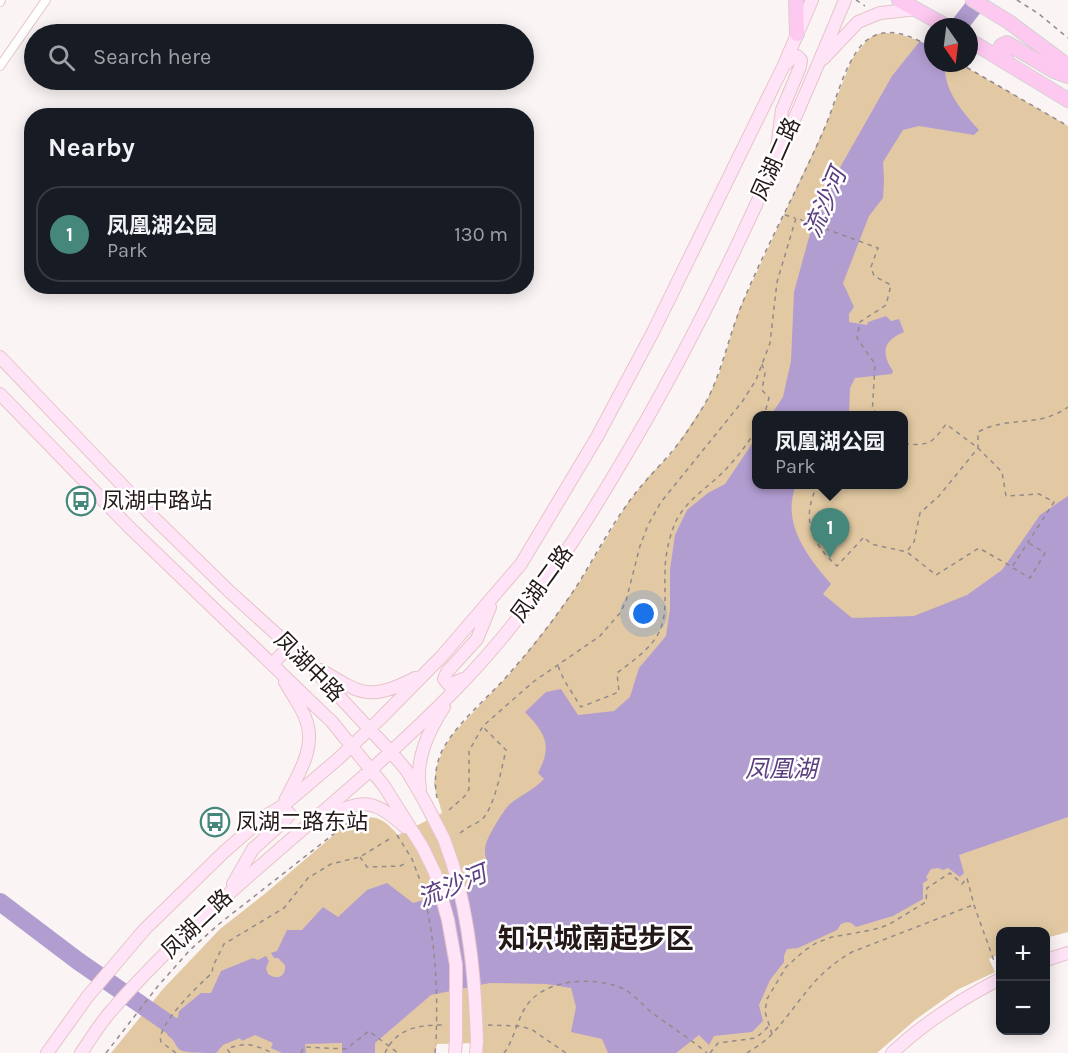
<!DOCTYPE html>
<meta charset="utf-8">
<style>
:root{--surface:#171b24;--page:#242831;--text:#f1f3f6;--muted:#9ea1a6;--line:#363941;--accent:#45887b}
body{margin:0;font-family:Karla,"Noto Sans SC",sans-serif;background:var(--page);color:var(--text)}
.controls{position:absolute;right:18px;bottom:18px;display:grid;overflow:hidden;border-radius:12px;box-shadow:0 3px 15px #0003}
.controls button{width:54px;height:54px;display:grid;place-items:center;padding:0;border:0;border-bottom:2px solid var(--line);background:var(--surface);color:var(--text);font:30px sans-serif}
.compass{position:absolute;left:924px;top:18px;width:54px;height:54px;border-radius:50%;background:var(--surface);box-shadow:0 3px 15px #0003;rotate:166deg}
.you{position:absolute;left:644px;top:614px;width:21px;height:21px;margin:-15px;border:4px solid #fff;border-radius:50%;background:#1a73e8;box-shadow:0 0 0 9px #1a73e833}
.badge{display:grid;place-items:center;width:39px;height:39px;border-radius:50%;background:var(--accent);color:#fff;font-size:20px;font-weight:700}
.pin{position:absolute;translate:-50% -50px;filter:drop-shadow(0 2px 3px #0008)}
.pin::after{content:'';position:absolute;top:32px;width:21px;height:18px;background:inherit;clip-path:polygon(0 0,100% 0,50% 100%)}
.popup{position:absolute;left:752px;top:411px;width:156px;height:78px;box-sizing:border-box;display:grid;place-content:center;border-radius:12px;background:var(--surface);filter:drop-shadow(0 2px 4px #0005);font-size:20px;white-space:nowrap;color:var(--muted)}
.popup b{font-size:22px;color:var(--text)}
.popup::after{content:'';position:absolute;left:50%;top:100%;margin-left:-12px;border:12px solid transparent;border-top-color:var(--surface)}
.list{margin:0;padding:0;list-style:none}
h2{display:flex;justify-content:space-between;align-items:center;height:78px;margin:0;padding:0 24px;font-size:26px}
h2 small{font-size:20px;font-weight:400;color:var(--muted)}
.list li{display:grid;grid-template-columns:39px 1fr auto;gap:18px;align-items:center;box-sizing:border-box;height:96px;margin:0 12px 12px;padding:0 12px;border:2px solid var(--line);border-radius:24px}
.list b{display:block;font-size:22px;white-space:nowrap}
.list p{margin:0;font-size:20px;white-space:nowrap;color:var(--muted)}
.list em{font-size:20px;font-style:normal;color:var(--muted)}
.icon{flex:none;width:33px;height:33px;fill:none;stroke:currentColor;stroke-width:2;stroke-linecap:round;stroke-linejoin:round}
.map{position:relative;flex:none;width:1068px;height:1053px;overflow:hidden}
.search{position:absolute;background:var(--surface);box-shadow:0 3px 15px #0003;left:24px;top:24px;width:510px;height:66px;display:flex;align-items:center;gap:15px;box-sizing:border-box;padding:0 21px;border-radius:33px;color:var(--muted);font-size:22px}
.panel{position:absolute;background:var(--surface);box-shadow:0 3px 15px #0003;left:24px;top:108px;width:510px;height:186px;border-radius:24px}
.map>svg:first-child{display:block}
.green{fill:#e2c9a3;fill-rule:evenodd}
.water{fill:#b29dd1}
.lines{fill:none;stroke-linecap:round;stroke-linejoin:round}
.river{stroke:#b29dd1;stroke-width:18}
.street-casing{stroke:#e6c4c8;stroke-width:10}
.secondary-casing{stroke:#e6c4c8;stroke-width:14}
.primary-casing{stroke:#d3d1d1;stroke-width:16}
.path{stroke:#938a8b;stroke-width:1.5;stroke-dasharray:4.5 4.5;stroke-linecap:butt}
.street{stroke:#fff;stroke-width:8}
.secondary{stroke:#ffe4f8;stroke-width:12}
.primary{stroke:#fec9f1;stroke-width:14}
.secondary-bridge-casing{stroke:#e6c4c8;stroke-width:14;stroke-linecap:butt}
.path-bridge{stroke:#938a8b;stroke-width:1.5;stroke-dasharray:4.5 4.5;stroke-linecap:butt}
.secondary-bridge{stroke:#ffe4f8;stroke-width:12}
.labels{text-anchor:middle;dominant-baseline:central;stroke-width:5;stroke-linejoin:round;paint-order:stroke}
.street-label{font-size:22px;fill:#241819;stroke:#fff}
.poi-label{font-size:22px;fill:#241819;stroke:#fff;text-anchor:start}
.water-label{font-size:24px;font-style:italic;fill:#5c3f80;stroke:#fff}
.district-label{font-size:28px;font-weight:bold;fill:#241819;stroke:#fff}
</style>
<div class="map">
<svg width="1068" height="1053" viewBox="0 0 1068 1053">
<rect width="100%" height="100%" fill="#fbf4f5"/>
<!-- green -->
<path class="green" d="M886,33C904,33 917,40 933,48V63H959L1068,126V932L1046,938V932H1000V954L989,959L995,972L957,990L915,1020L877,1053H482L479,1043L437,1044L435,1053H111L163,989L220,929L267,892L349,822C372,813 382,816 398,835L442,813L434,785L436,768L443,750L452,735L513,670L552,621L579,583L627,504L650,475L671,454L706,402L719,374L739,310L825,127L852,59L868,39L877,34ZM756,416H904V484H756Z"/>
<!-- water -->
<path class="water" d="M920,41L933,48V63H945C943,90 962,111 979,130L974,135L919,126L903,130L883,162L884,180L883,198L869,216L843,283L854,307L849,314V322L867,325L868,322L886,316L891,321L899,319L904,332C884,340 880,352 893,371L892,374L855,378L850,388L849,415H771L783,397L791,361L794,292L817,208L892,76Z
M756,438V484L796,485C781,523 807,556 831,584L823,594L852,618L914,616L967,595L1002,570L1040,515L1068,496V817L959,855L964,873L960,877L948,868L943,870L938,868L931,869L926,877L928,880L923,883V899L893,916L856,927C851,922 848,921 841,924L837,930L798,948L787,949L784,956V962L770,980L759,1005L763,1021L752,1032L714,1036L709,1045L699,1035L676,1053H608L602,1039L571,1032L576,1007L571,988L546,984L490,983L431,995L375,1043V1053H342V1043L305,1044L306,1053H282L271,1048L273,1043L255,1035L242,1041L240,1038L223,1045L216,1053C207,1053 186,1053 180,1050C173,1043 177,1042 167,1035L178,1018L179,1011L201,993H211L221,971L253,958L258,960L266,956L269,961L266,968L268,974C278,981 286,976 285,965L278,958H274L271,953L277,951L287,930H302L323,907L338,917L367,890L387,883L413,903L480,883C495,865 481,859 486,844C488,836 504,809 510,804C521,795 534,790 544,779L538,773C553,745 545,733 525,712L546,692L561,689L578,715L614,711L630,697L639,668L666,636L670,609V569L675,535L687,510L708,493L725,484Z"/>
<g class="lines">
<!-- river -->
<path class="river" d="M958,27L979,0
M0,902L78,961L172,1026L196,1032"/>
<!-- street casing -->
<g class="street-casing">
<path id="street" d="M0,2L1,0
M0,66L46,0"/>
</g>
<!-- secondary casing -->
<g class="secondary-casing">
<path id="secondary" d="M823,59L858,22L880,13L917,9
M777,147L782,110L800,67L801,60L797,56H793L786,64
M0,357L149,513L230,592L305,660L391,752L407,771L425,802L444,839L453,865
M0,394L129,527L332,722L384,786L423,848L435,873
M272,664L290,646
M321,670C362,695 370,701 415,678
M463,679L449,685L444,679L447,672L477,639L490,607
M420,789C415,759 428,732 444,707
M285,801C297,776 317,748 306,720C302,707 292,695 285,682
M321,819C362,800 370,796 405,827
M233,884L253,849L284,821L290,814L285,810L275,812
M1046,960L1068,953
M47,1053L88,996L145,929L224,852L264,817L284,805L338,759L380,719L442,656L521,564L597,437L653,332L783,67L812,0
M81,1053C91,1039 100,1023 112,1010C216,891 346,802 456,689C522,622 573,545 620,465C709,317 779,159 845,0
M455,1053L456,1040
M476,1053L477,1041
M892,1053C924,1023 961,999 1000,979"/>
</g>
<!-- primary casing -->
<g class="primary-casing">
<path id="primary" d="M796,0L797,34
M899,0L948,27
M973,0L1009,22L1068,66
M969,40L1068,100
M1007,61L1000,49L1001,46L1007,43L1054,71L1068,76"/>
</g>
<!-- path -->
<path class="path" d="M856,0L865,6
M1017,0L1039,14L1068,38
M959,63L1068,126
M785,215L795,218
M762,364L765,373L762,390L769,398L764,416
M874,411L886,416
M818,484C801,518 810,542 837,566L864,537L871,544L907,552L936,575L979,548L1012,567L1054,502L1039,494L1006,496L1002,472L978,448L946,424C933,442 930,446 907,444L904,431
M908,550L914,542L920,513L939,496L978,448V432C1009,415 1037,429 1068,407
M1013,568L1030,578L1045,553L1029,543
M558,666L564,680L581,707L619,692L617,673C630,663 645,653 655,639C669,619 664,596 665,572C665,556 669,538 675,523C686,499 711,486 728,467C739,455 748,443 756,430
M437,798C434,781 435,763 444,747C462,717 492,695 514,668C537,642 559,613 578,584C594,558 608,531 626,506C638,488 654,472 669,455C683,439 697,418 707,400C722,371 728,339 740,309C765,247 799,188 825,127C836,102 847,52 870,38C892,25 914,38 933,48
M449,810L465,796L469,789V751L483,726L533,682L600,636L620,613L626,601L640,546L648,525L661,502L742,402L756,380L770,343L777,282L796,218L878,248L871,267L874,276L891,285L886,305L860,322L857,338L875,364L872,416
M460,833C466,828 473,825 480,821C494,812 502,766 506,750L483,727
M397,835L412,859L421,883
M360,857L367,867L400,866L406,863
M488,1025L518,1026L531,1029L566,1053
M772,1034L765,1012L767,999L786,967L804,951L816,943L832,937L872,930L888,925L926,902L927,888L950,873L962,884L967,878L974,905L994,961
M106,1053L158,986L190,950L219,924L349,822L361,817
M176,1053L161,1042C155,1026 200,984 212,973L213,966L224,944L284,908L308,878L331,864L360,857L391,838
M230,1053L227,1049C247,1041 254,1045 273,1053
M301,1053L304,1047L346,1049L369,1031L398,1053
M385,1053C396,1028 419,1025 444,1025
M435,1053L436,1044
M504,1053C516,1037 517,1015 531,1000C552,979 592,977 619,987C633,992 640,1003 651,1012C670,1026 689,1038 707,1053
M710,1053L718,1043L756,1038L769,1026
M747,1053C756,1047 766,1041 773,1033C802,1001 811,976 852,952L973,905"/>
<!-- street -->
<use href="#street" class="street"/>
<!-- secondary -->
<use href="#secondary" class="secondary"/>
<!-- primary -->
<use href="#primary" class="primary"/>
<!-- secondary-bridge casing -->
<g class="secondary-bridge-casing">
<path id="secondary-bridge" d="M453,865C470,923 475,981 477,1041
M435,873L448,920L456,965V1040"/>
</g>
<!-- path-bridge -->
<path class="path-bridge" d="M421,883C436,942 438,983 436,1044"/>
<!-- secondary-bridge -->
<use href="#secondary-bridge" class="secondary-bridge"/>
</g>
<!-- icons -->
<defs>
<g id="bus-ring" transform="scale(1.5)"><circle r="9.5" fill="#fff" stroke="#45887b" stroke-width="1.5"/><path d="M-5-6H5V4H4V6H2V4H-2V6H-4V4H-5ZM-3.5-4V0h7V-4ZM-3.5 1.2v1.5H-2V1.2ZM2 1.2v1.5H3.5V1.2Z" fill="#45887b"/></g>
</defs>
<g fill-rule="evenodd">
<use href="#bus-ring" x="81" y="501"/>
<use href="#bus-ring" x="215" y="822"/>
</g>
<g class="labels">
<!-- street labels -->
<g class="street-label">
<text transform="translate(776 159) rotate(-66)">凤湖二路</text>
<text transform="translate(542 584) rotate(-54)">凤湖二路</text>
<text transform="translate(309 667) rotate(45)">凤湖中路</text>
<text transform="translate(197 924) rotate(-44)">凤湖二路</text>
</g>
<!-- poi labels -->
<g class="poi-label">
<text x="102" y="501">凤湖中路站</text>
<text x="236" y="822">凤湖二路东站</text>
</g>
<!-- water labels -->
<g class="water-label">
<text transform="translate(825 203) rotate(-67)">流沙河</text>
<text x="781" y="769">凤凰湖</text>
<text transform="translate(452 886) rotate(-22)">流沙河</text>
</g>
<!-- district labels -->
<g class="district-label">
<text x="596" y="938">知识城南起步区</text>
</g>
</g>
</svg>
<div class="controls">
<button>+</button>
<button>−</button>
</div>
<svg class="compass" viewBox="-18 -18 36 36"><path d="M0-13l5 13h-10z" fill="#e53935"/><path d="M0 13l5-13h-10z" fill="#9ea1a6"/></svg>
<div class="you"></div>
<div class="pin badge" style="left:830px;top:558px">1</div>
<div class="popup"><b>凤凰湖公园</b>Park</div>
<div class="search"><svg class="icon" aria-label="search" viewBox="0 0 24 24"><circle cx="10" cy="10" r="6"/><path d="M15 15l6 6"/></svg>Search here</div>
<section class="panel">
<h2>Nearby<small></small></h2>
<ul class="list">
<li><span class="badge">1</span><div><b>凤凰湖公园</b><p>Park</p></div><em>130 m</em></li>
</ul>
</section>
</div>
